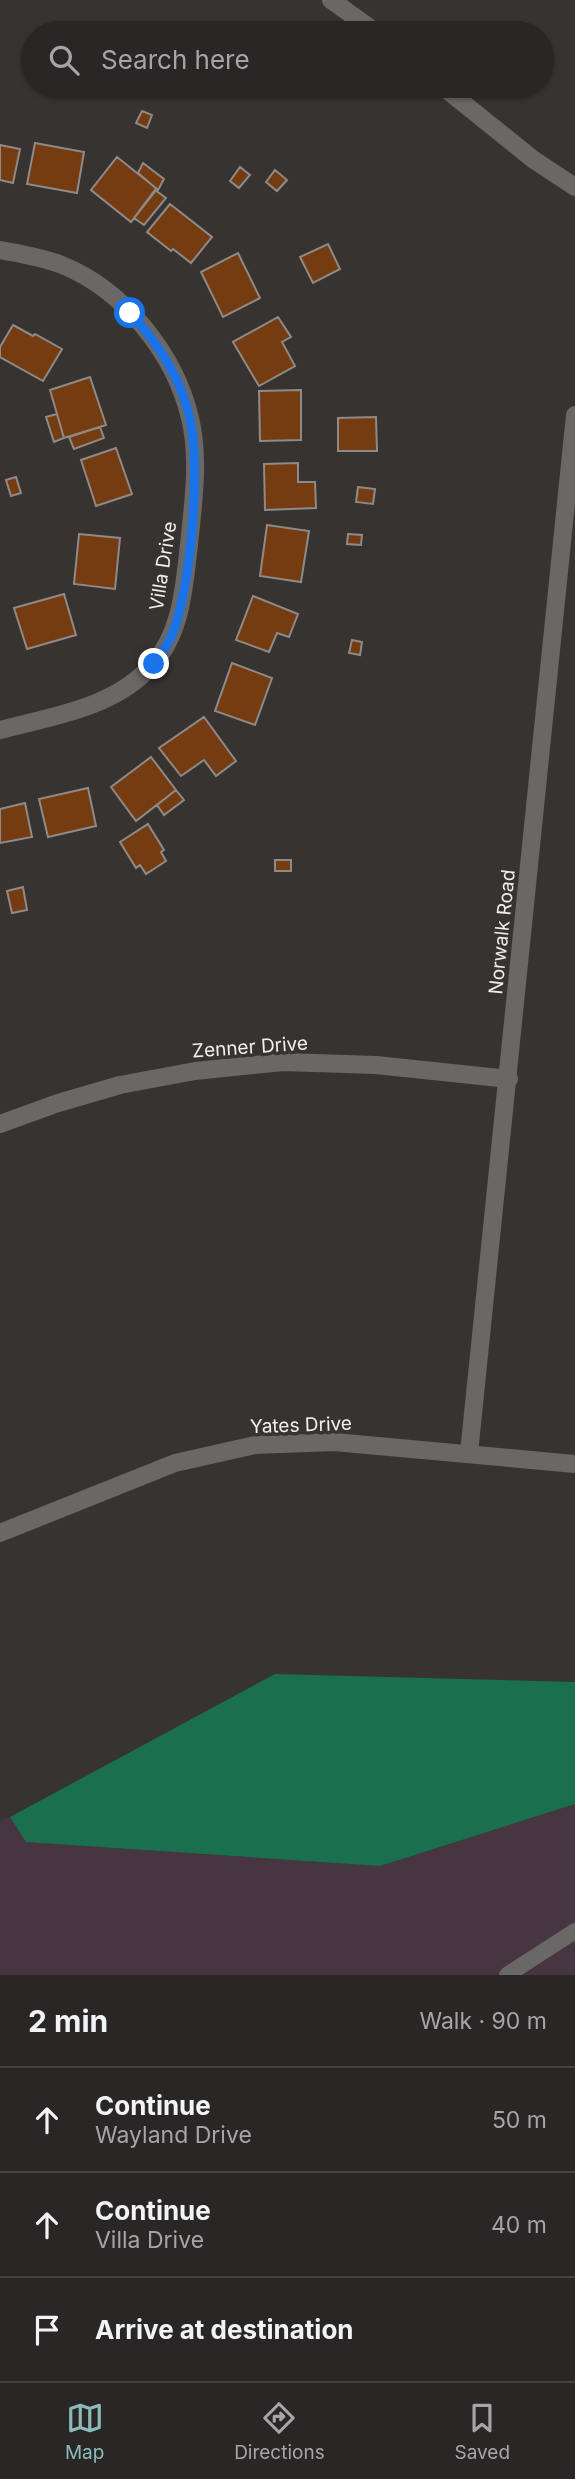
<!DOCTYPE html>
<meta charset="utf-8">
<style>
:root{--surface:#292625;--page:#353232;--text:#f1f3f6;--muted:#a5a5a7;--line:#454342;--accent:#8bbbb9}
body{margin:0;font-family:Inter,sans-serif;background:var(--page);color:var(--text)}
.stop{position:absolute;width:21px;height:21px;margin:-16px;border:5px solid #1a73e8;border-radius:50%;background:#fff}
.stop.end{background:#1a73e8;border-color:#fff;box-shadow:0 2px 7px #0008}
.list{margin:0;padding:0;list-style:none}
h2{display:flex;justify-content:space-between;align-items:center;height:91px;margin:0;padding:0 28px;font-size:30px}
h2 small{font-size:23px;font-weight:400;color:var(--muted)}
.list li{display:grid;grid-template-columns:46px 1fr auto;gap:21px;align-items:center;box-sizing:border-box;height:105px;padding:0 28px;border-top:2px solid var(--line)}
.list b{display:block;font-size:26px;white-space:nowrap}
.list p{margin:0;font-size:23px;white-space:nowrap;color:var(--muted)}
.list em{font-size:23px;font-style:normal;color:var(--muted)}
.icon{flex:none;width:38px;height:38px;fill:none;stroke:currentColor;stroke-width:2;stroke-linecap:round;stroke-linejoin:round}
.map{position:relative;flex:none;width:575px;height:1975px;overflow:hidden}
.search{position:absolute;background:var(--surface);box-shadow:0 2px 5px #0004;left:21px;right:21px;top:21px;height:77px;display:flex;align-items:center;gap:18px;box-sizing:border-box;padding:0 24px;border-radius:38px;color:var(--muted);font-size:26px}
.sheet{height:406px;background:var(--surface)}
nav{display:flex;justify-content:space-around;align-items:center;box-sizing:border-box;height:98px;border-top:2px solid var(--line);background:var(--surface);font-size:19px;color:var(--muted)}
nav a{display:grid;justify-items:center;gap:4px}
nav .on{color:var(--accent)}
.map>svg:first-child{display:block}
.industrial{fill:#473641}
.forest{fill:#1a704e}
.building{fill:#753c12;stroke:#8e8a88;stroke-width:2}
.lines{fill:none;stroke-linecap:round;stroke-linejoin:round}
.lane{stroke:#696867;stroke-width:16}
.street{stroke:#696867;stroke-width:18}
.route{stroke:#1a73e8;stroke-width:9}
.labels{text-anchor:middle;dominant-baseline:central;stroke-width:7;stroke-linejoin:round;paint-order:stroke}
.street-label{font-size:19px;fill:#f1efee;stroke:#373331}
</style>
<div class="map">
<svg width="575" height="1975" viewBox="0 0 575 1975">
<rect width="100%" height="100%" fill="#373331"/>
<!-- industrial -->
<path class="industrial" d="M575,1804V1975H0V1821L10,1817L26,1842L380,1866Z"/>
<!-- forest -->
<path class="forest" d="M275,1674L575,1682V1804L380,1866L26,1842L10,1817Z"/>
<!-- building -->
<path class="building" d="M142,111L152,115L147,128L136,123Z
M35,143L84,152L77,193L27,184Z
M0,145L20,149L13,183L0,180Z
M117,157L157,189L131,222L91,190Z
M143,163L164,179L158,190L138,173Z
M240,167L250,175L239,188L230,181Z
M275,170L287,180L277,191L266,182Z
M155,190L166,198L144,225L134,218Z
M170,204L212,237L191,263L173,249L171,251L147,232Z
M328,244L340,269L313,283L300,257Z
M238,253L260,298L223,317L201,272Z
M278,317L291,337L282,342L295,366L259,386L233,342Z
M13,325L33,336L35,334L62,349L43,381L0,357V347Z
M90,377L106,425L64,438L50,390Z
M301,390V440L260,441L259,391Z
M57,414L64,438L54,442L46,417Z
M376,417L377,451H338V418Z
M100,427L104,438L74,449L69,437Z
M116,448L132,494L96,506L81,460Z
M298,463V482H315L316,508L265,510L264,464Z
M16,477L21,493L11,496L6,480Z
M358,487L375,489L373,504L356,502Z
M267,525L309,531L301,582L260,576Z
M79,534L120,538L115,589L74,584Z
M348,534L362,535L361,545L347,544Z
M64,594L76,635L27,649L14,608Z
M253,596L298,614L289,637L277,633L269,652L236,640Z
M352,640L362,642L360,655L349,653Z
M232,663L272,678L255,725L215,711Z
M204,717L236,761L216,776L204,760L181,776L159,748Z
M151,757L176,790L136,821L111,787Z
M88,788L96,826L48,837L39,799Z
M176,790L184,800L164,815L157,805Z
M25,803L32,837L0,843V809Z
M148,824L164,850L161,852L166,861L146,874L140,865L136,868L120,842Z
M275,860H291V871H275Z
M23,887L27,910L12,913L7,891Z"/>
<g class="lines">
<!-- lane -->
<path class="lane" d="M507,1975L575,1931"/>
<!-- street -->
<path class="street" d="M331,0L377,33
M442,86L534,160L575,187
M0,250C21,254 42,257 62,265C124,290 175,354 190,418C200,459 193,504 189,545C184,586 182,632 153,664C115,708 53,716 0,730
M0,1124L58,1103L120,1085L195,1071L283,1062L376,1065L509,1079
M469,1453L575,415
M0,1533L175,1463L255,1445L334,1442L575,1464"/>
</g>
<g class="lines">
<!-- route -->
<path class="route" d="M130,313C158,343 181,378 190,419C201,466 191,598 169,641C165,649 159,656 154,664"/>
</g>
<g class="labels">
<!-- street labels -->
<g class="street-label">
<text transform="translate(163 566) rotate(-81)">Villa Drive</text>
<text transform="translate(502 932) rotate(-84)">Norwalk Road</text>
<text transform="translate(250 1047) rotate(-4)">Zenner Drive</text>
<text transform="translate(301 1425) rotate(-2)">Yates Drive</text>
</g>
</g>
</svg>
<div class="stop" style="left:130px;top:313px"></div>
<div class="stop end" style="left:154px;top:664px"></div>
<div class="search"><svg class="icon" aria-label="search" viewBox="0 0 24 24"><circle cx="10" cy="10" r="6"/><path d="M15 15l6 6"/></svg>Search here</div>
</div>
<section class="sheet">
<h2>2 min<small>Walk · 90 m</small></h2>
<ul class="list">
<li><svg class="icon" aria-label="ahead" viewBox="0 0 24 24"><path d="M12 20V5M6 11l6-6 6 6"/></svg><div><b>Continue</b><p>Wayland Drive</p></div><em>50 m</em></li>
<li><svg class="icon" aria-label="ahead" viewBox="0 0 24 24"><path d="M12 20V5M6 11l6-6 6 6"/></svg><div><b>Continue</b><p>Villa Drive</p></div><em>40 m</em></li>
<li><svg class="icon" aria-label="arrive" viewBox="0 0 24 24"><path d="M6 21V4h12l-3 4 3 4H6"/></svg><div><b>Arrive at destination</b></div></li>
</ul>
</section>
<nav>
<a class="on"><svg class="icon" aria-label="map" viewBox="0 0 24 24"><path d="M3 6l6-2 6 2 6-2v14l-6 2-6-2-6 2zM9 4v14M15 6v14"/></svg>Map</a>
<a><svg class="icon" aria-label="directions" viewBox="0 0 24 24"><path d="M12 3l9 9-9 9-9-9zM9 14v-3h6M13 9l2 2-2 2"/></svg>Directions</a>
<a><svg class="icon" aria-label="saved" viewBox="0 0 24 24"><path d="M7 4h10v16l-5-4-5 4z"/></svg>Saved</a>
</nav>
